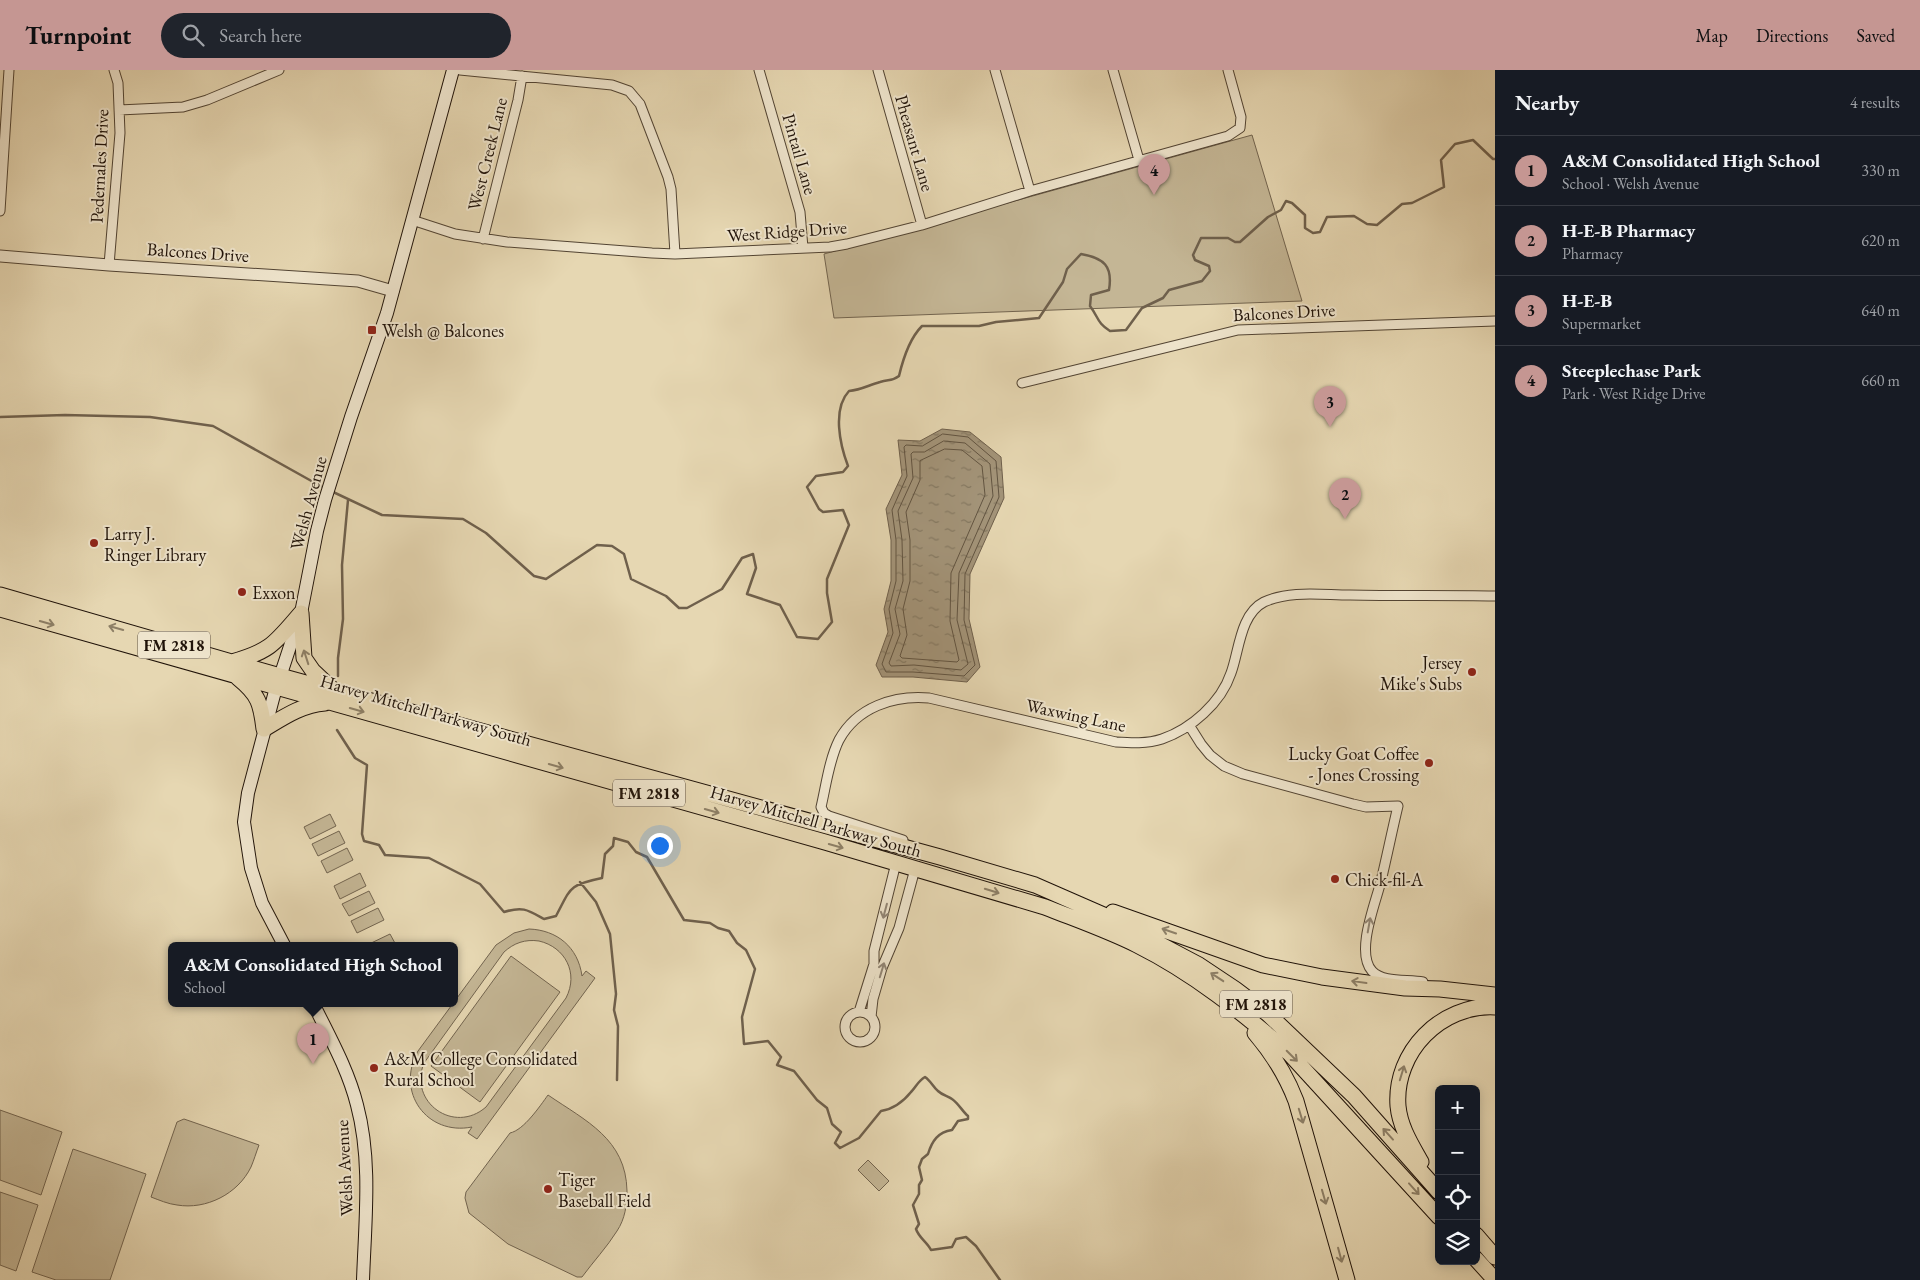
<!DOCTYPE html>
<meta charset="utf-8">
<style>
:root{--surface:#171b24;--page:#20242c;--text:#f1f3f6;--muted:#9ea1a6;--line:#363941;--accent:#c59692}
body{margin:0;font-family:"EB Garamond",serif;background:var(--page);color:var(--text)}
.controls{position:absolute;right:15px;bottom:15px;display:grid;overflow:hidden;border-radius:8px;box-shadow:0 2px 12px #0003}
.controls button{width:45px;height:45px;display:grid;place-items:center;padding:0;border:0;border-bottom:1px solid var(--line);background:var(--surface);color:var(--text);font:25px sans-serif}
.you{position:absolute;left:659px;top:775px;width:18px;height:18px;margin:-12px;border:4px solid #fff;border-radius:50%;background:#1a73e8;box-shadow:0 0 0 8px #1a73e833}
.badge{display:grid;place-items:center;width:32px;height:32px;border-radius:50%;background:var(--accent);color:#111;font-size:16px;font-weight:700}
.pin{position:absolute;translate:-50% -41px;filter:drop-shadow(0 1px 2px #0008)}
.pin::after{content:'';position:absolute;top:26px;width:18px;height:15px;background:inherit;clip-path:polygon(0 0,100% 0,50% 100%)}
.popup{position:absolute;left:168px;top:872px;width:290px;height:65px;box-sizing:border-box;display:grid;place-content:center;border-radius:8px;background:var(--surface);filter:drop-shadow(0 1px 4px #0005);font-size:16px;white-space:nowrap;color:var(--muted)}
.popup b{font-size:19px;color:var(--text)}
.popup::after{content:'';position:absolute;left:50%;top:100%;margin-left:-10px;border:10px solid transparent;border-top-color:var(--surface)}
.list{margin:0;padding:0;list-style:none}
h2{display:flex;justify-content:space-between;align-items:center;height:65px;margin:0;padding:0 20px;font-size:21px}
h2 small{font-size:16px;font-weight:400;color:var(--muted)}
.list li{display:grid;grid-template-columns:32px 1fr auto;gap:15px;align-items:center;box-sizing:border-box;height:70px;padding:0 20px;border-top:1px solid var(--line)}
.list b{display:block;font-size:19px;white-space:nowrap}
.list p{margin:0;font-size:16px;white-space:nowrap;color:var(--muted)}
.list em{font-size:16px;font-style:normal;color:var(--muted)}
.icon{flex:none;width:28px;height:28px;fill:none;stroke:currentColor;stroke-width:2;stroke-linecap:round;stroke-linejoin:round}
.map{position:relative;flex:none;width:1495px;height:1210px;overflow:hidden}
header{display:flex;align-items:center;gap:30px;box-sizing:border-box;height:70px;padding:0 25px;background:var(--accent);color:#111}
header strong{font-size:24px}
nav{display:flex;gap:28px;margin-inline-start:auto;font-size:18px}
.search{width:350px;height:45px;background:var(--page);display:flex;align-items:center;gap:12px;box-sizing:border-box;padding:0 18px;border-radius:28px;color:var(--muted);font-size:19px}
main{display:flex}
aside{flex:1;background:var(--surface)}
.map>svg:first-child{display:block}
.park{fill:#c4b695;stroke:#72644f;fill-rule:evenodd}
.water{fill:url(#water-ripples);stroke:#6f604c}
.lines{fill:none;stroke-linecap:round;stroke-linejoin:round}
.shore{stroke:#625441;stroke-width:1}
.stream{stroke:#6f604c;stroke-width:2.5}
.minor-casing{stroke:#524433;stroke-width:11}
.tertiary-casing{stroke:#524433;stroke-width:13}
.secondary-casing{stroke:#201309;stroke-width:14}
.trunk-casing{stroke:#201309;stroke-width:17}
.minor{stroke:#efe5cd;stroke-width:9}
.tertiary{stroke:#efe5cd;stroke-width:11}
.secondary{stroke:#efe5cd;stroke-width:12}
.trunk{stroke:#e6d7b2;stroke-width:15}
.oneway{stroke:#8d7f66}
.oneway2{stroke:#928675}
.poi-dot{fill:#8f2418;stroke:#efe5cd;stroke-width:2}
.labels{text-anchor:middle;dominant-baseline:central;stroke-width:4;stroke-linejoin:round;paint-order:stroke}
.shield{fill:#efe5cd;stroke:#5e5244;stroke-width:1}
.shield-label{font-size:16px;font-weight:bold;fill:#201309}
.street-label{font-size:18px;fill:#201309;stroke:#efe5cd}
.poi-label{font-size:18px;fill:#201309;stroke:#efe5cd;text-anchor:start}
</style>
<header>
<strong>Turnpoint</strong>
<div class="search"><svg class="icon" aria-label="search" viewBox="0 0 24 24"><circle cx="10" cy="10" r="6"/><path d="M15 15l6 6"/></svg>Search here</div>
<nav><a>Map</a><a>Directions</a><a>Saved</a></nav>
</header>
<main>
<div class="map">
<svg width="1495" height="1210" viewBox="0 0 1495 1210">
<defs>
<pattern id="water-ripples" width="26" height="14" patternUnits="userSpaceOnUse" patternTransform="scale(1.25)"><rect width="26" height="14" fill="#a39479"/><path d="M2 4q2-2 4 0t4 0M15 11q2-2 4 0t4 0" fill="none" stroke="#847861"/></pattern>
</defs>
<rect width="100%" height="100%" fill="#e6d7b2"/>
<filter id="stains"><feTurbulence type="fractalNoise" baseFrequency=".004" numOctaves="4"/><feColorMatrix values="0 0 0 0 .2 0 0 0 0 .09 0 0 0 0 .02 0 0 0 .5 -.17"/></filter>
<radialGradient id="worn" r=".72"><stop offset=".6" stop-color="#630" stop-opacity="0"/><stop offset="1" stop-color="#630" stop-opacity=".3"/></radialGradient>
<!-- park -->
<path class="park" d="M1252,65L1302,231L834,248L824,184Z
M330,744L336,756L310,769L304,757Z
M339,761L345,773L318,786L312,774Z
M347,778L353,790L327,803L321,791Z
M360,803L366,816L340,829L334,816Z
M369,821L375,833L349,846L342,834Z
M378,838L384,850L357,863L351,851Z
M529,859C557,860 578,877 582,906L586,901L595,908L477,1069L468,1063L472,1057C427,1066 395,1022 418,981L496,875L514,863ZM539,871C565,877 579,903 566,928L486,1037C454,1065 408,1032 424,993L504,882C514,873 525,869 539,871Z
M390,864L396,875H367Z
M511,886L560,922L480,1032L431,996Z
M548,1025C586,1051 626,1069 627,1121C627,1135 625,1149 617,1161C607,1177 593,1192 582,1207H577L508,1174L469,1143L465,1128L466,1122L510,1063C524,1060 540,1036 548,1025Z
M0,1040L62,1062L41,1125L0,1110Z
M184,1049L259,1075C256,1083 254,1090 251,1097C238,1124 206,1140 177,1135C168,1134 159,1130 151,1127L177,1052Z
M73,1079L146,1104L110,1210H56L32,1202Z
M868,1090L889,1111L879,1121L858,1100Z
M0,1122L38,1135L16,1201L0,1195Z"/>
<!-- water -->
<path class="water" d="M942,359L970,362L1001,387L1004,428L970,504L969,549L980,597L967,612L913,607H882L876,595L888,562L884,539L891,511V470L886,439L902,405L898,370L920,371Z"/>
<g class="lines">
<!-- shore -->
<path class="shore" d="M943,364L968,367L996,391L999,427L965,504L964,550L975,595L964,606L913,602H886L882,594L893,563L889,539L896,511V470L892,440L907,406L904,377L906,375L922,376Z
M944,371L965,373L990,394L993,426L959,503L957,550L968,594L961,600L914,595L891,596L889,593L900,564L895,539L903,511L902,470L898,441L913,408L911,384L913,382H924Z
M945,379L962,380L982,396L985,425L951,503L950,551L959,590L957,592L902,588L900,586L907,565L903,539L910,511V470L906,442L920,410V391Z"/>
<!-- stream -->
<path class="stream" d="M0,347L65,345L150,347L213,356L324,418
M331,421L382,445L463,449L486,463L534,506L546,509L597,475L612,476L624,484L631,509L666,526L679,538H687L722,519L742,488L753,484L756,498L747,524L780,535L797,567L818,569L832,552L827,523V509L849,455L843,440L823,442L819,439L807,417L816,406L843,402L848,396C840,375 832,339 849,321C861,320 869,315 880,312C889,309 891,312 899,306C903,289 909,269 922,256H979L996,252L1039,248L1063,212L1067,199L1081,184C1104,188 1113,196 1109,220L1091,225L1090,236C1099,248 1097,253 1110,261L1126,260L1142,238L1163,228L1169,220L1202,211L1210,201L1209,196L1195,190L1193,185L1201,168H1228L1235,172H1240L1268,147L1281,140L1286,131L1292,133L1305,145V158L1313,163L1320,162L1327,147L1354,146L1367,154L1377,155L1402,134L1412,133L1444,117L1441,90L1455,74L1473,70L1493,89H1495
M338,606V588L343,549L342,495L348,430
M337,660L355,688L367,695L362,764L364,771L379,775L385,785L429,788L480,814L504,842C523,836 528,840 544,849L556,846C571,818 568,815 602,808L605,784L613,776L614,768L628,772L636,782L647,787L684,850L710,853L718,858L729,861L737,873L746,880L755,899L742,947L744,974L768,971L781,987L777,995L794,1001L817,1030L827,1038L832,1054L841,1062L835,1073L840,1078L859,1068L881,1041C893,1039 903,1032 911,1022C916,1017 918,1011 925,1007C931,1011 933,1017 938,1021C942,1025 948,1026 952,1029C959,1034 962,1041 968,1046V1049L958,1051L952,1060C938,1062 932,1071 928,1084L922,1089L919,1097L922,1110L919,1115V1124L913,1135L919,1154L916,1159C919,1168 927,1172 931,1180L952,1177L956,1169L966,1167L976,1176L1000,1210
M580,812L596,832L610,864L616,924L614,940L618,956L617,1010"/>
<!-- minor casing -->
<g class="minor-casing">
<path id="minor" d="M460,0L612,15L629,21L640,34L668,107L671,119L675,184
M759,0L800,142L803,178
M878,0L922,155
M995,0L1030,121
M1113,0L1139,90
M119,40L183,37L207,30L279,0
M0,141L9,0
M412,150L455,164L507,172L652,183L675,184L830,177L847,174L922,155L1030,121L1228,66L1240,58L1241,47L1228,0
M483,169L518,30L522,6
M109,195L120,63L118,13L114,0
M1022,313L1238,260L1495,251
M1189,655L1201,674L1210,685L1224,696L1243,704L1353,734L1366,737L1398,736C1392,761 1387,786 1381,811C1376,832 1355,882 1372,901C1383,913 1408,909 1423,912
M821,737C826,716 829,690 839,670C857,637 894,625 929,628L1116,672C1131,673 1147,674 1162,669C1191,659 1221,633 1231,603C1239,582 1240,544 1264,532C1290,520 1322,525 1350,525C1398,526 1447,525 1495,526
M821,737L824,743L829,746L903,770
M845 957a15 15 0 1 1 30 0a15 15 0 1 1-30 0Z
M859,942L874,894V881L896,793
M871,947L873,929L882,898L899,858L915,799"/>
</g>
<!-- tertiary casing -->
<g class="tertiary-casing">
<path id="tertiary" d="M0,186L109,195L358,211L393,221"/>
</g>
<!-- secondary casing -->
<g class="secondary-casing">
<path id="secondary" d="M284,875L262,833L251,798L244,752L248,723L274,625L301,543L317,461L325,430L351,347L387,243L453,0
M313,933C329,966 348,999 357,1035C372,1091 365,1152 363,1210"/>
</g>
<!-- trunk casing -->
<g class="trunk-casing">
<path id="trunk" d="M0,525L280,606L940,787L1035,815L1106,846L1199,895L1235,919L1268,944L1354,1026L1439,1122
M0,539L825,772L1045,837C1075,849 1107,860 1137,875C1193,903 1242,942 1289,983L1439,1147
M301,543L304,588L313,601L331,618
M232,592C271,581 275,573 301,543
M238,608C259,625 261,634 264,659C284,647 301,635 325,633
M1113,842L1263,895L1322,907L1405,918L1440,919L1495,925
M1255,963C1273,984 1286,1005 1296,1031L1347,1210
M1421,1092C1411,1074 1400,1057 1398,1036C1394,982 1441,934 1495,937
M1476,1165L1495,1187
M1476,1189L1495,1210"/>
</g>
<!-- minor -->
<use href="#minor" class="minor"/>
<!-- tertiary -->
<use href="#tertiary" class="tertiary"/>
<!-- secondary -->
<use href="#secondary" class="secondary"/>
<!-- trunk -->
<use href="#trunk" class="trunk"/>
</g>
<!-- one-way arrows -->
<defs><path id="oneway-shaft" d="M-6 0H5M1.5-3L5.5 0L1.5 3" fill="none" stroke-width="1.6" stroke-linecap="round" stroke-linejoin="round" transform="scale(1.25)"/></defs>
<g class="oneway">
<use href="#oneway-shaft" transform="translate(47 553) rotate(16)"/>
<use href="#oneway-shaft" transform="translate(116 558) rotate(-164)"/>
<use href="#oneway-shaft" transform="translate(306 587) rotate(-108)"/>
<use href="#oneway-shaft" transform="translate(357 640) rotate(16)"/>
<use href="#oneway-shaft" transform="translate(556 696) rotate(16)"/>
<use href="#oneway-shaft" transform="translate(712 741) rotate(16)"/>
<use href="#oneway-shaft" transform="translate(836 776) rotate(16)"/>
<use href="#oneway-shaft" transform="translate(992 821) rotate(17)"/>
<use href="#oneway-shaft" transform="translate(1169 861) rotate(-161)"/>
<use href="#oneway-shaft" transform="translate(1217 907) rotate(-147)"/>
<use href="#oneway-shaft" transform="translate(1359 912) rotate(-172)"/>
<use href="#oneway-shaft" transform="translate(1292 986) rotate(45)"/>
<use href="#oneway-shaft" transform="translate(1402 1003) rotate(-73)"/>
<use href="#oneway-shaft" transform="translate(1301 1046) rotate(73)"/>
<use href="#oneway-shaft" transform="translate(1388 1064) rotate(-132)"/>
<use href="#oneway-shaft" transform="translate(1414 1119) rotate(48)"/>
<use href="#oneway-shaft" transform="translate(1324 1127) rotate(74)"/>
<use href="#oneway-shaft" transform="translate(1340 1185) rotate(75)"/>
</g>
<g class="oneway2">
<use href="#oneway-shaft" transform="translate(885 841) rotate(105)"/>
<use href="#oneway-shaft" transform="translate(1369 855) rotate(-80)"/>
<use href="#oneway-shaft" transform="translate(882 900) rotate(-73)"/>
</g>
<!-- markers -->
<g class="poi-dot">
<rect x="367" y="255" width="10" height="10" rx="2.5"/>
<circle cx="94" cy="473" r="5"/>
<circle cx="242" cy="522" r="5"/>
<circle cx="1472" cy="602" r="5"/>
<circle cx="1429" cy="693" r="5"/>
<circle cx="1335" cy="809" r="5"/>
<circle cx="374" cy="998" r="5"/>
<circle cx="548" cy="1119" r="5"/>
</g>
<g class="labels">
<!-- shield labels -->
<g class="shield">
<rect x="138" y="561.5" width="72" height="27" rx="4"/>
<rect x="613" y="709.5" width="72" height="27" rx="4"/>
<rect x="1220" y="920.5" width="72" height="27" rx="4"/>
</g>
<g class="shield-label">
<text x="174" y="575">FM 2818</text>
<text x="649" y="723">FM 2818</text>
<text x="1256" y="934">FM 2818</text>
</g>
<!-- street labels -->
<g class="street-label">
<text transform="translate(915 73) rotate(74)">Pheasant Lane</text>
<text transform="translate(487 84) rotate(-76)">West Creek Lane</text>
<text transform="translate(800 84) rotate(74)">Pintail Lane</text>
<text transform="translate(99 96) rotate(-87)">Pedernales Drive</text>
<text transform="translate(787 161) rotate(-4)">West Ridge Drive</text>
<text transform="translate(198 182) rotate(4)">Balcones Drive</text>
<text transform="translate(1284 242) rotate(-3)">Balcones Drive</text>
<text transform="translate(308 433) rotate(-75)">Welsh Avenue</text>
<text transform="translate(426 640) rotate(16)">Harvey Mitchell Parkway South</text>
<text transform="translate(1076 645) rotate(12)">Waxwing Lane</text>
<text transform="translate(816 751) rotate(16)">Harvey Mitchell Parkway South</text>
<text transform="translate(344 1098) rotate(-93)">Welsh Avenue</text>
</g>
<!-- poi labels -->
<g class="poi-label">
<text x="382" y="260">Welsh @ Balcones</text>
<text x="104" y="463">Larry J.<tspan x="104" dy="21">Ringer Library</tspan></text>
<text x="252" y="522">Exxon</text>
<text x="1462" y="592" text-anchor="end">Jersey<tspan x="1462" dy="21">Mike's Subs</tspan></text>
<text x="1419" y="683" text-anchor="end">Lucky Goat Coffee<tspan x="1419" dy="21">- Jones Crossing</tspan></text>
<text x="1345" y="809">Chick-fil-A</text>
<text x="384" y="988">A&amp;M College Consolidated<tspan x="384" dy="21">Rural School</tspan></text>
<text x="558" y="1109">Tiger<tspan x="558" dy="21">Baseball Field</tspan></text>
</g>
</g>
<rect width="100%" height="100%" filter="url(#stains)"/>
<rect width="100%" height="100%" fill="url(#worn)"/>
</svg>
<div class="controls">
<button>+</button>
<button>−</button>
<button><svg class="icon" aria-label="locate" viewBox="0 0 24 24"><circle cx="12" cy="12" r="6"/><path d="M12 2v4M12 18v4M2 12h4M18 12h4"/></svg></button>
<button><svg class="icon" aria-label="layers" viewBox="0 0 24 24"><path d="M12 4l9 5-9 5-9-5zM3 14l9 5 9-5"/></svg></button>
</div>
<div class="you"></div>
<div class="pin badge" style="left:313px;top:994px">1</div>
<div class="popup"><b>A&amp;M Consolidated High School</b>School</div>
<div class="pin badge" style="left:1345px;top:449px">2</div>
<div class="pin badge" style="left:1330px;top:357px">3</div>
<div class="pin badge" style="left:1154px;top:125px">4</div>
</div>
<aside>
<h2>Nearby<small>4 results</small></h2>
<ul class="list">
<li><span class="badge">1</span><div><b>A&amp;M Consolidated High School</b><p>School · Welsh Avenue</p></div><em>330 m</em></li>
<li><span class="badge">2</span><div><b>H-E-B Pharmacy</b><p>Pharmacy</p></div><em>620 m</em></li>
<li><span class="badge">3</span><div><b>H-E-B</b><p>Supermarket</p></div><em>640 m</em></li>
<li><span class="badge">4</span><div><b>Steeplechase Park</b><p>Park · West Ridge Drive</p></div><em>660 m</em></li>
</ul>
</aside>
</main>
